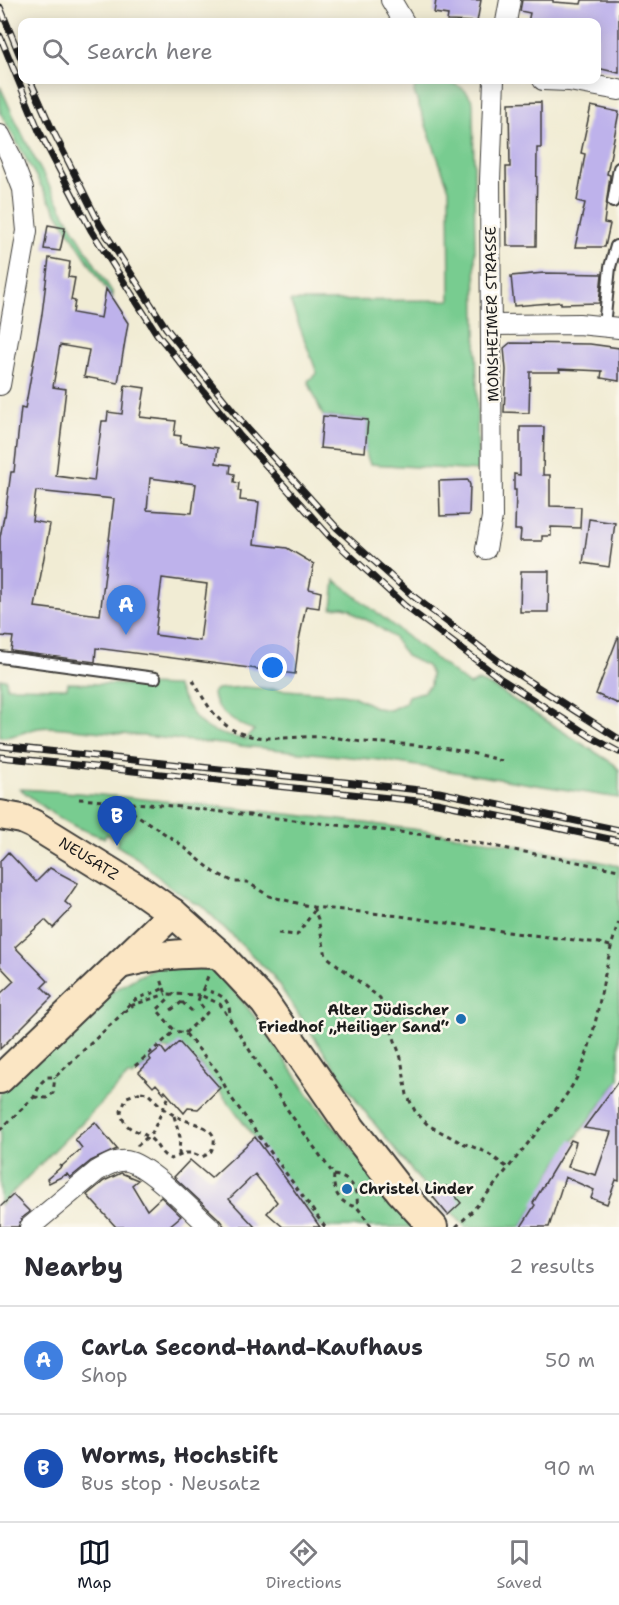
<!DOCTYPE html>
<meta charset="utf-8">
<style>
:root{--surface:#fff;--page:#f2f2f3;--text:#2b2b33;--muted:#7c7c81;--line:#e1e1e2;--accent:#111827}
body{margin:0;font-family:"Shantell Sans",sans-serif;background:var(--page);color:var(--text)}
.you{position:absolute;left:273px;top:668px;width:21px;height:21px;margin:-15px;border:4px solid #fff;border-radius:50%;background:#1a73e8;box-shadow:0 0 0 9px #1a73e833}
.badge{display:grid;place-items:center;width:39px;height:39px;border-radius:50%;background:var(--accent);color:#fff;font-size:20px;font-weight:700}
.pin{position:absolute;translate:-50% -50px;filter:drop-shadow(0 2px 3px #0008)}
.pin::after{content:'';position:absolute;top:32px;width:21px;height:18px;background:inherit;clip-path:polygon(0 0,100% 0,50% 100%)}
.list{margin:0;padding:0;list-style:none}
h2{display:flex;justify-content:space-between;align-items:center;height:78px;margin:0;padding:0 24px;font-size:26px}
h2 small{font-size:20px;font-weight:400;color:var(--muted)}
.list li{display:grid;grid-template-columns:39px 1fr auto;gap:18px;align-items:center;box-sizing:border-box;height:108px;padding:0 24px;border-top:2px solid var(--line)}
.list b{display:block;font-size:22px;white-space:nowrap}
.list p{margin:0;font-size:20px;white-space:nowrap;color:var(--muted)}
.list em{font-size:20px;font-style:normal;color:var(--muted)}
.icon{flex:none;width:33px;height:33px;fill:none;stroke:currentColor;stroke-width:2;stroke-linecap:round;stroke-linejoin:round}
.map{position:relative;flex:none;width:619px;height:1227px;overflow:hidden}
.search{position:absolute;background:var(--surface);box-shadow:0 3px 15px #0003;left:18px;right:18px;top:18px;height:66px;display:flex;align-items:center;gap:15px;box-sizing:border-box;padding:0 21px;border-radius:12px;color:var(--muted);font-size:22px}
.sheet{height:294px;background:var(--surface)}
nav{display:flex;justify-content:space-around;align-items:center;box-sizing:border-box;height:84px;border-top:2px solid var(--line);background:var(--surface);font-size:16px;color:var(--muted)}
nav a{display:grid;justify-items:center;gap:3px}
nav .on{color:var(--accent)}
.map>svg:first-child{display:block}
.green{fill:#78cc90;stroke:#4a7456;stroke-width:1.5}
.building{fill:#beb2eb;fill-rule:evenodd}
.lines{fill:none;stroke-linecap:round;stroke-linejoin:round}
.lane-casing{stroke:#3c3b38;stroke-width:14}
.street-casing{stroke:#3c3b38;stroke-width:22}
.secondary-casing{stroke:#3c3b38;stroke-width:32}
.path{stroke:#3c3b38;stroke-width:3;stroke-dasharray:4.5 4.5;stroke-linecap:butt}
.lane{stroke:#fff;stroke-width:10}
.street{stroke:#fff;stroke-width:20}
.secondary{stroke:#fbe6c4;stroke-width:28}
.rail-casing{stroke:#1c1c1c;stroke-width:7}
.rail{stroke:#fbf7ec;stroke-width:4.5;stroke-dasharray:14;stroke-linecap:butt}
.poi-dot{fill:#1f6fb2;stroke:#fbf7ec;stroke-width:2}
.labels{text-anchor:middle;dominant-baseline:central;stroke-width:5;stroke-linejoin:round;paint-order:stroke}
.street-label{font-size:15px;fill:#1c1c1c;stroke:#fbf7ec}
.poi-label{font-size:15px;font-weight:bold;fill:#1c1c1c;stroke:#fbf7ec;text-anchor:end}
</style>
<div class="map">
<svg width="619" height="1227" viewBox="0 0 619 1227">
<rect width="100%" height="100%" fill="#fbf7ec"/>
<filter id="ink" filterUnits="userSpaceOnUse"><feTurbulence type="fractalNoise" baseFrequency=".0167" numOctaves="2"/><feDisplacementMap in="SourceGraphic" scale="12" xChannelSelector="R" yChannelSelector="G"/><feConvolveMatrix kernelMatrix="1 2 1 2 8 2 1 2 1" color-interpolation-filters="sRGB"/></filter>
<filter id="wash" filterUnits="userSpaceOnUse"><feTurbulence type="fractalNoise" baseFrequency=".008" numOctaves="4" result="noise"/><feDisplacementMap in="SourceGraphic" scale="24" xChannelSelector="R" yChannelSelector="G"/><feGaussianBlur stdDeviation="1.35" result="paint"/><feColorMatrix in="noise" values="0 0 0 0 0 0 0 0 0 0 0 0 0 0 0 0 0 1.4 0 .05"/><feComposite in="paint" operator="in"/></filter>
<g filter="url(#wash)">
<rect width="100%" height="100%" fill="#f1ecd4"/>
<!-- green -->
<path class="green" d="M416,80C438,80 464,79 473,103L478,471L370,464L365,452L368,420L323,416L308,381L317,373L290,301L450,300L449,189L414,92Z
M0,86C31,158 71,226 112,292L113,300L49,200L0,112Z
M335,580L469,685L478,681L495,688L614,764L619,770V798L380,760L73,729C61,728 50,726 38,728C24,731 15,738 0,737V679H6L7,687L67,688L68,683L176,686C197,723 201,733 246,739L254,730C238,725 212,711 213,692L217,689L243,687L342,694L353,696L377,708L390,710L405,703L408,696L423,692L430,686L431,675L427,666L406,656L394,638L373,623L358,616L350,609L343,607L332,608Z
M20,789C97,793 174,802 250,810C374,823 498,838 619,866V1080L557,1163L546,1182L536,1204L521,1227H465L452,1212H445L362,1108L272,975L200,904L194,903L166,884L137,858L116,845L118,841L107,834L104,838L76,827L53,814Z
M158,967L208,968L226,981L263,1027L308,1094L415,1227H320L199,1063L197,1064L170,1050L161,1048L151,1060L132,1077L129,1075L0,1205V1093L93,1003L137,977Z"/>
<g id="blocks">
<!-- building -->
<path class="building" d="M436,0H481L477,22L447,21L448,15L434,13Z
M522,0H553V2L581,4L582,0H619V73L597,68V22H528L530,13L520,11Z
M541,102V148H537L536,246H507L506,167H510L509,103Z
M591,106L619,112L607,174L610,175L604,223L610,224L605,247H575L585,203L577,201L585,154L581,153Z
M48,225L65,228L60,251L44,249Z
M49,258L70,262L68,277L75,278L71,300L75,301L73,313L101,318L106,289L128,323L118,383L84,377L89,350L60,345L53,387L66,389L56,476L94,481L102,421H107L108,412L122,414L125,385L145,388L140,417L176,421L174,435L181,436L180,443L218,448L216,463L231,465L230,473L235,474L234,482L239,483L238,491H241L240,500L259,502L254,544L287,548L314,564L309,589L321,592L319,608L306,606L299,640L295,674L96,648L95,662L11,651L13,637L0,636V537L4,516H5L11,472H14L21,408L25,409L42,314ZM150,478L196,484L192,513L147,510ZM36,491L114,499L100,615L35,607L50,524L32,521ZM162,578L207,584L200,641L155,635Z
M544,273L602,274L599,303L561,304V302L514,306L511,276Z
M510,343L590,344L619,348V381L601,378L602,371L559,369L560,372H530L529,413L504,412L506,370L504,348Z
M323,416L368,420L365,452L320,448Z
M520,427H544L543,475H550V506L581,507L580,528L551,527V536H542V541H520L521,530H515L516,490H514V474L520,475Z
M468,480L470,485L469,515L440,516L439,481Z
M589,519L615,523L609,567L583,563Z
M521,571H549L548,612H520Z
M618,637H619V704L596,694Z
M8,852L36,882L50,868L78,883L65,902L72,908L53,928L45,920L15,947L48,981L42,987L52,997L0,1049V994L14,981L0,966V861Z
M179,1042L220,1088L198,1109L188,1108L184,1113L165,1091L164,1093L156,1084L153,1087L139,1072L151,1060L149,1057L161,1047L166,1054Z
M619,1080V1181L616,1180L607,1204L591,1198L594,1190L565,1177L549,1227H521L535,1205L533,1203L571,1140L576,1142L568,1167L596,1175L611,1132L584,1128Z
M95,1122L117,1149L91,1161L70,1178L67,1174L49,1183L47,1179L61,1167L59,1165L62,1166L82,1148L75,1139Z
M255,1137L291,1186L320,1227H283L267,1213L277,1202L255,1174L229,1199L255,1227H225L218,1218L174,1177L190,1160L211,1178Z
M121,1173L138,1180L132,1185L147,1210L161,1197L181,1216L168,1227H116L87,1195L104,1181Z
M446,1186L451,1191L455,1192L457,1198L461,1203L448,1215L433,1197Z
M13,1195L30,1212L22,1218L18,1227H0V1207Z"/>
</g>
</g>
<g filter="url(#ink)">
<use href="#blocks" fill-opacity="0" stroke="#3c3b38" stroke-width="1.5"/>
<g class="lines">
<!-- lane casing -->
<g class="lane-casing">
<path id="lane" d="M613,202L619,168
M604,326L610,267L616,246
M0,657L155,678"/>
</g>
<!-- street casing -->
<g class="street-casing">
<path id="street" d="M391,0L404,22
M506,22L510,0
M543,80L569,81L619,90
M0,135L10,155L23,189L27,231L0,385
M492,325L579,324L619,328
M486,549L492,517L490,180L494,80
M30,1227L97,1171C106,1166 116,1159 127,1161C149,1165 192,1211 210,1227"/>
</g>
<!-- secondary casing -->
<g class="secondary-casing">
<g id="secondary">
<path id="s1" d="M0,815L22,819L33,824L143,892L173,913L219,954L265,1003L351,1128L400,1191L433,1227"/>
<path d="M120,964C153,955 185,952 219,954"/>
<path d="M0,1079L173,913"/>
</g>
</g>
<!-- path -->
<path class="path" d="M193,680C205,701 216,724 240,733C267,743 299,735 326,737C339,737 350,741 363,742C410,744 457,747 502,761
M79,799L117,802
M313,907L318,919L326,956L380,998L401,1058L407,1095L415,1111L428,1125L460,1142L486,1152L508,1168
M278,933L297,935L314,911
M610,946L599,943L515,933L400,916L313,907L269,896L247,882H234L214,872L179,843L117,802L162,805L451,838L619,870
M164,988L166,994L200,995L203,989C220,995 230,996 230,1017
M203,989L208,976
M174,993L157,1010L159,1012L175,1031L185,1033L217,1071L230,1096L325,1227
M182,1002L192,1011
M171,1010L182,1002
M124,1012L133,1005L166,994
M185,1033L207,1013L198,1001L200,995L220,1004L289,1112L334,1175C332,1192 340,1204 357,1207L372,1227
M135,1066L175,1031
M141,1092L147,1093C156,1101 166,1112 178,1117C192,1125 226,1126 210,1153L202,1157L192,1153H186L171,1159C160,1155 159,1146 151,1139C138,1128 124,1133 121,1111L127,1097Z
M34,1097L47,1098L53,1093L55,1077
M174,1116L180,1137L179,1155
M0,1130L34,1097L41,1083L47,1077H55L121,1015C135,993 144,999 164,988L161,979
M137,1146L152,1133L169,1096
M334,1175C351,1178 359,1190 357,1207
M456,1227C482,1203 502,1175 525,1147C547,1119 575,1091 586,1056C601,1012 603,965 619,922"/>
<!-- lane -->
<use href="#lane" class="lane"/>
<!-- street -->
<use href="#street" class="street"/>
<!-- secondary -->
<use href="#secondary" class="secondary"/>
<!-- rail casing -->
<g class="rail-casing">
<path id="rail" d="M0,7L22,61
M0,36L39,131L91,230L157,334L239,435L329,536L405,606L501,679L593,738L619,752
M30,80L50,125L100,225L166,328L247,428L337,528L413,596L508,668L619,739
M0,746L439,792L619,830
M0,757L437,803L619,841"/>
</g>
<!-- rail -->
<use href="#rail" class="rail"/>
</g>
</g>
<!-- markers -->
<g class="poi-dot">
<circle cx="461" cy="1019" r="6"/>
<circle cx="347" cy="1189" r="6"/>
</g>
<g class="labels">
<!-- street labels -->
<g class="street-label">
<text transform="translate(492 314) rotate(-91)">MONSHEIMER STRASSE</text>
<text stroke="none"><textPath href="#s1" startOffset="100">NEUSATZ</textPath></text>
</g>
<!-- poi labels -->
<g class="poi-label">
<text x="449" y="1010">Alter Jüdischer<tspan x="449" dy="17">Friedhof „Heiliger Sand“</tspan></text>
<text x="359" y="1189" text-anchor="start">Christel Linder</text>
</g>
</g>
</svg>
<div class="you"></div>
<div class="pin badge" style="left:126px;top:635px;background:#3f7fe0">A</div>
<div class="pin badge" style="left:117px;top:846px;background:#1a4fb4">B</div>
<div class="search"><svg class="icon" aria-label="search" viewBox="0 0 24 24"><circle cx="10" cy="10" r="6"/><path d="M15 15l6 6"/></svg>Search here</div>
</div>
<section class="sheet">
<h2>Nearby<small>2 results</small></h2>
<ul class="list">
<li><span class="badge" style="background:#3f7fe0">A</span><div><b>CarLa Second-Hand-Kaufhaus</b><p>Shop</p></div><em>50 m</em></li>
<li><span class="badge" style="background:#1a4fb4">B</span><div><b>Worms, Hochstift</b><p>Bus stop · Neusatz</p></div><em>90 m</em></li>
</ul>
</section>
<nav>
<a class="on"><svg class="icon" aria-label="map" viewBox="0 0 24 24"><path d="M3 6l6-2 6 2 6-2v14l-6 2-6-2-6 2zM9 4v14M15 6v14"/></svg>Map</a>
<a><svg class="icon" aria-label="directions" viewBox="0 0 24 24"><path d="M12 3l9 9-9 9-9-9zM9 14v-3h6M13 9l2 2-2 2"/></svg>Directions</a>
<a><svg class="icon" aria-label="saved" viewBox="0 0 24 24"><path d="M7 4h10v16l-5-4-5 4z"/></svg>Saved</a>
</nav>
